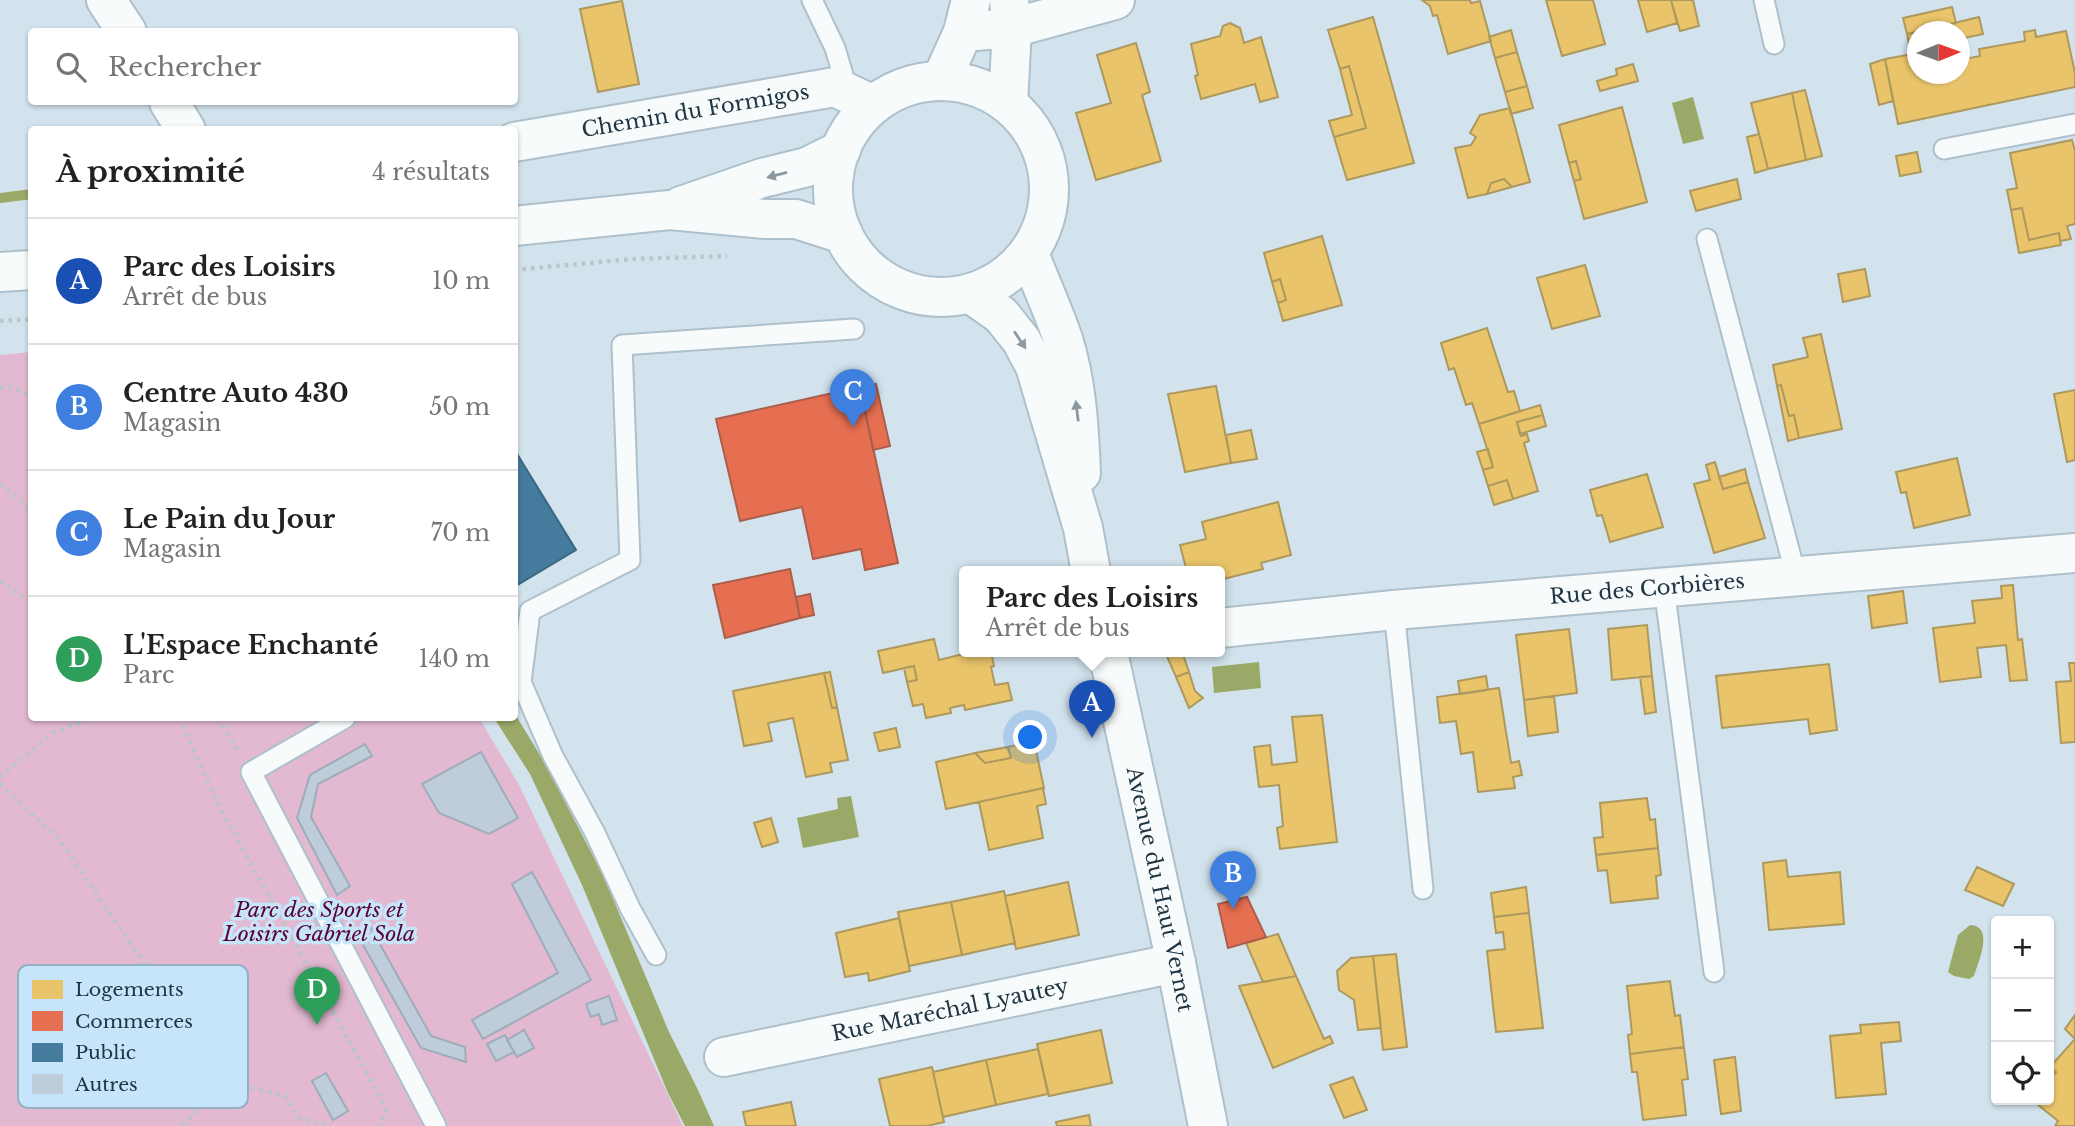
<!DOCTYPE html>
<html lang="fr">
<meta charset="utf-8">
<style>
:root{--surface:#fff;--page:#f6f6f6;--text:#222;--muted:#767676;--line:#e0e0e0;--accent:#5f737f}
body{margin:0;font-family:"Libre Baskerville",serif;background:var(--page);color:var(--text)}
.controls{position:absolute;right:21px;bottom:21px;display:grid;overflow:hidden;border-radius:7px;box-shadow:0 2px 5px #0004}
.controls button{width:63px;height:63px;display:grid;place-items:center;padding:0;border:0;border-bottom:2px solid var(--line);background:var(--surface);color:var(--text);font:35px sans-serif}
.compass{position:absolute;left:1907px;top:21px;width:63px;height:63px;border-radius:50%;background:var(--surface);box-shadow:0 2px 5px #0004;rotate:89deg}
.you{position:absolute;left:1031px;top:738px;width:24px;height:24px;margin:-18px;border:5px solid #fff;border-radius:50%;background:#1a73e8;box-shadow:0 0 0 10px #1a73e833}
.badge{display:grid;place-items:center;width:46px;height:46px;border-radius:50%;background:var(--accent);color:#fff;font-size:23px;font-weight:700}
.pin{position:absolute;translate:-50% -58px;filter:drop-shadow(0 2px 4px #0008)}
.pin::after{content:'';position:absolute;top:37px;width:24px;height:21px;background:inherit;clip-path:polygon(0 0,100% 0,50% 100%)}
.popup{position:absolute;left:959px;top:566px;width:266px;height:91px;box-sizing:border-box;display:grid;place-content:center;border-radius:7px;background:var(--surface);filter:drop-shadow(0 2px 5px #0005);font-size:23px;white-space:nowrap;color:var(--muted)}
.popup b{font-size:26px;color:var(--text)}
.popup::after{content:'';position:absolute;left:50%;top:100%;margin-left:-14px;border:14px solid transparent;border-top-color:var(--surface)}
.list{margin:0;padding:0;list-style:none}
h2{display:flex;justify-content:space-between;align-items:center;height:91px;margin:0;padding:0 28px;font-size:30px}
h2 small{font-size:23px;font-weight:400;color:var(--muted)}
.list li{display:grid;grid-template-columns:46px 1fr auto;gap:21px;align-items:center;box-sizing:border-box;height:126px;padding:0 28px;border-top:2px solid var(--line)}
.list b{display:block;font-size:26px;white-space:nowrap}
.list p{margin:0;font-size:23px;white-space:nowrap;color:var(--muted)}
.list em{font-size:23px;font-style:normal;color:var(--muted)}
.icon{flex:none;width:38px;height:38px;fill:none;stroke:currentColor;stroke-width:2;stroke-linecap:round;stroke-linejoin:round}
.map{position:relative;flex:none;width:2075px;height:1126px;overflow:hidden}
.search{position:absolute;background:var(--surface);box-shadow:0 2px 5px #0004;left:28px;top:28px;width:490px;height:77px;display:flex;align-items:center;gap:18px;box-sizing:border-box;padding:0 24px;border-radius:7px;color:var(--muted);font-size:26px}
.panel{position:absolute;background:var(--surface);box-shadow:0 2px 5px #0004;left:28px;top:126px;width:490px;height:595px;border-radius:7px}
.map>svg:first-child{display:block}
.green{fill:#e2b9d0}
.water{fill:#9aa868}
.homes{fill:#e9c46a;stroke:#ad995e;stroke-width:2}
.shops{fill:#e76f51;stroke:#ac5e4d;stroke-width:2}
.public{fill:#457b9d;stroke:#3a6682;stroke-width:2}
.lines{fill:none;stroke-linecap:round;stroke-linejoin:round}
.stream{stroke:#9aa868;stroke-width:10}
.building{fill:#bfccda;stroke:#9facb9;stroke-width:2}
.service-casing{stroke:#aec0cb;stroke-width:23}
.minor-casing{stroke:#aec0cb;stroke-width:42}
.secondary-casing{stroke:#aec0cb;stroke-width:42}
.path{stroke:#bcc5c9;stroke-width:4.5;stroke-dasharray:3.5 5;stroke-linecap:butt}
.service{stroke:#f8fbfc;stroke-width:19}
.minor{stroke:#f8fbfc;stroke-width:38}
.secondary{stroke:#f8fbfc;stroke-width:38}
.oneway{fill:#8c98a0}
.labels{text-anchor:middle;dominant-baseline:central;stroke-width:7;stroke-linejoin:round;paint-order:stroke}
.street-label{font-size:21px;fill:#213643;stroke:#c6e5fa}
.park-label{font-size:21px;font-style:italic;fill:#590330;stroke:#c6e5fa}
.key{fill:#c6e5fa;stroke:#94b0c3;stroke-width:2}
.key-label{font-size:19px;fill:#213643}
</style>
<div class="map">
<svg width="2075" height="1126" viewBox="0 0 2075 1126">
<rect width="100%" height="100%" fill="#d2e3ee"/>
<!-- green -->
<path class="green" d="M31,352L32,718H479L518,783L683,1126H0V355Z"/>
<!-- water -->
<path class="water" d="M1693,97L1704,139L1683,144L1672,103Z
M1259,662L1261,688L1214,693L1212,667Z
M515,714L543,760L603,875L669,1032L698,1090L714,1126H685L668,1093L582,885L530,774L494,718H514Z
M851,796L859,837L803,848L797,818L838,809L837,798Z
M1970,925C1995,926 1978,962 1974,976L1969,979L1954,976L1948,972L1958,935Z"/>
<!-- homes -->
<path class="homes" d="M1422,0H1470L1471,3L1480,1L1491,41L1448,54L1437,15L1433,16L1430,6Z
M1546,0H1593L1605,44L1562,56Z
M1638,0H1671L1677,23L1647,32Z
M1671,0H1693L1699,26L1680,31Z
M622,1L639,84L598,92L580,9Z
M1952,7L1956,23L1907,34L1903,18Z
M1373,17L1414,163L1347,180L1334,137L1366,128L1349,66L1340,69L1328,30Z
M1979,17L1983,34L1960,39V32H1918Z
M1230,23L1240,28L1244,43L1261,37L1278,97L1260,102L1255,84L1201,99L1195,76L1198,75L1191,44L1220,36L1223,26Z
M1511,30L1517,52L1495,58L1489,37Z
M2035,30L2036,37L2066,31L2075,73V87L1898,124L1885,59L1918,53V74H1960V60L1980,56L1979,49L2025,41L2024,32Z
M1918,32V53L1911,54L1907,34Z
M1136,43L1150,92L1142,95L1161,161L1096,180L1076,113L1111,103L1097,55Z
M1517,52L1527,86L1505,92L1495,58Z
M1885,59L1893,101L1879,105L1870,64Z
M1633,64L1638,81L1600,91L1597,81L1617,75L1616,69Z
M1349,66L1366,128L1334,137L1329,121L1352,115L1340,69Z
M1527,86L1533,108L1511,114L1505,92Z
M1805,90L1822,156L1806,160L1792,93Z
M1792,93L1806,160L1768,169L1751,103Z
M1622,107L1647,202L1584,219L1574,181L1581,179L1576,161L1569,163L1559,125Z
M1510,108L1530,182L1512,187L1504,179L1491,183L1487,194L1468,198L1455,148L1471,145L1476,137L1470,133L1480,115Z
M1759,134L1768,169L1755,173L1747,137Z
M2072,140L2075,151V224L2067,226L2071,239L2060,241L2059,233L2029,240L2022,208L2011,210L2007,190L2017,188L2010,153Z
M1917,152L1921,172L1900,176L1896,156Z
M1576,161L1581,179L1574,181L1569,163Z
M1504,179L1512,187L1487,194L1491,183Z
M1737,179L1741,199L1696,211L1690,191Z
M2022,208L2029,240L2059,233L2061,245L2019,253L2011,210Z
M1322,236L1342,305L1283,321L1278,303L1286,300L1280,279L1272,282L1264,253Z
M1585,265L1600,316L1552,329L1537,278Z
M1865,269L1870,296L1843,302L1838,274Z
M1280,279L1286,300L1278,303L1272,282Z
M1487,328L1508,392L1514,391L1520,411L1479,424L1472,403L1466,405L1454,368L1449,370L1441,343Z
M1821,334L1842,429L1799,438L1794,415L1789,416L1781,385L1777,386L1773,365L1808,357L1803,338Z
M1781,385L1789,416L1794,415L1799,438L1788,441L1777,386Z
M1216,386L1231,463L1185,472L1168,394Z
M2075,390V460L2067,462L2054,394Z
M1540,405L1543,415L1517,422L1521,436L1527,434L1529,441L1524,443L1538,491L1513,499L1507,480L1488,486L1483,470L1493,467L1479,424Z
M1543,415L1546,426L1520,434L1517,422Z
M1251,430L1257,459L1231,463L1226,435Z
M1488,449L1493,467L1483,470L1477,452Z
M1957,458L1970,515L1914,528L1906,492L1901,493L1896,472Z
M1715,462L1723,489L1748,482L1765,538L1714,553L1694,484L1710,480L1706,465Z
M1745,469L1748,482L1723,489L1719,477Z
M1647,474L1663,527L1610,542L1602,515L1597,516L1590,490Z
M1507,480L1513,499L1494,505L1488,486Z
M1278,502L1291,555L1261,563L1263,569L1220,580V572H1187L1180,545L1206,539L1202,522Z
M2013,585L2018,640L2022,639L2027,680L2010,681L2006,645L1977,648L1981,677L1940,682L1933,628L1975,623L1972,601L2002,598L2001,586Z
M1903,591L1907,623L1872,628L1868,596Z
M1647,625L1652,676L1612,680L1608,629Z
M1569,629L1577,693L1524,700L1516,635Z
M934,639L939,660L971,652H991L994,666L991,667L995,685L1008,683L1012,700L965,710L964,705L950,708L951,713L926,718L923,704L913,706L907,682L917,680L914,666L883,673L878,651Z
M1165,652H1182L1189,672L1176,677Z
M2069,663H2075V742L2061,743L2056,682L2071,681Z
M1829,664L1837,730L1810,734L1808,719L1722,728L1716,676Z
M914,666L917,680L907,682L904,668Z
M830,672L837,707L832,708L824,673Z
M1189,672L1195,691L1203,698L1189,708L1176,677Z
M824,673L832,708L837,707L848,760L830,763L832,772L806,777L793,718L768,723L772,741L744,746L733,691Z
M1486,676L1488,690L1460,694L1458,681Z
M1652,676L1656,712L1645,714L1640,677Z
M1499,688L1511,763L1519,761L1522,775L1513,777L1515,788L1478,792L1473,752L1461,754L1456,721L1440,723L1437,697Z
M1554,696L1558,732L1528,736L1524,700Z
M1322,715L1337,842L1280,849L1277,828L1283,826L1279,785L1259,787L1254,747L1270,745L1272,765L1297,762L1292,717Z
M896,728L900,747L879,751L874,733Z
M1034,741L1044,788L946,809L936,762L975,753L985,763L1011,758L1008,747Z
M1008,747L1011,758L985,763L975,753Z
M1043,788L1046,804L1037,806L1043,838L989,850L979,802Z
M1647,798L1650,820L1655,819L1658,848L1596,855L1594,838L1603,837L1600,803Z
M771,818L778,842L762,847L754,823Z
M1658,848L1661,875L1656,876L1658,898L1611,903L1607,870L1598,871L1596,855Z
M1786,860L1788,877L1840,872L1844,924L1769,930L1763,863Z
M1977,867L2014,884L2003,906L1965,890Z
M1068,882L1079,935L1016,949L1005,896Z
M1526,887L1529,913L1494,917L1491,893Z
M1004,891L1015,943L962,955L951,902Z
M951,902L962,955L909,966L898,912Z
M1529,913L1543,1028L1496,1032L1487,951L1505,949L1503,932L1496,933L1494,917Z
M899,918L910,971L869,981L868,973L845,977L836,933Z
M1278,934L1296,976L1263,982L1246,943Z
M1396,954L1407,1047L1383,1050L1373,956Z
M1373,956L1381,1028L1358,1030L1354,1000L1339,990L1337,971L1351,958Z
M1296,976L1324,1039L1330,1036L1333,1043L1273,1068L1239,986Z
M1670,981L1675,1016L1680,1015L1684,1047L1630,1054L1628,1035L1632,1034L1627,986Z
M2075,1015V1126H2055L2058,1121L2032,1100H2049V1080L2056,1072L2050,1067L2075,1039L2065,1029Z
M1899,1022L1901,1041L1881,1043L1886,1094L1836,1098L1830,1036L1861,1033L1860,1025Z
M1101,1030L1112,1083L1049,1096L1037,1044Z
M1684,1047L1688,1079L1682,1080L1686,1115L1643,1120L1637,1072H1632L1630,1054Z
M1038,1049L1048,1094L996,1105L986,1060Z
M1735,1057L1741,1111L1721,1114L1714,1060Z
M986,1060L996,1105L943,1117L933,1072Z
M932,1067L944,1122L927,1126H890L879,1079Z
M1353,1077L1367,1110L1344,1118L1330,1085Z
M791,1102L796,1126H746L743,1112Z
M1089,1115L1091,1126H1057L1056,1122Z"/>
<!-- shops -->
<path class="shops" d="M876,384L890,446L873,450L860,387Z
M860,387L898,563L865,570L861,549L813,559L802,507L740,521L716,419Z
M790,569L800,618L725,638L713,585Z
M810,594L814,615L800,618L796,597Z
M1247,897L1266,937L1228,948L1218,904Z"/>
<!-- public -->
<path class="public" d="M514,449L576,550L514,587Z"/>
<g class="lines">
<!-- stream -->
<path class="stream" d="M0,198L32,194"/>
</g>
<!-- building -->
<path class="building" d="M365,744L372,756L318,784L311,817L350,886L337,895L297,818L310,775Z
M481,752L518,818L489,834L439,813L422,784Z
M532,872L591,980L483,1039L472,1020L558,973L512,884Z
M371,928L431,1036L465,1047L466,1062L421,1048L358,936Z
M609,996L617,1020L602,1025L599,1014L591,1017L586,1004Z
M524,1030L534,1048L517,1057L507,1040Z
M505,1035L514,1052L496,1061L487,1044Z
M326,1073L348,1111L333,1120L312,1081Z"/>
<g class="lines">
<!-- service casing -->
<g class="service-casing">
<path id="service" d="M812,0L835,48L848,92
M1764,0L1774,44
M1944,149L2075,124
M1707,239L1796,576
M1664,587L1714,972
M1394,610L1423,889
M345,718L251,772L436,1126
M656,955L630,908L595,833L553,756L521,682L530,611L630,560L622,345L854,329"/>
</g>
<!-- minor casing -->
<g class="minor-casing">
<g id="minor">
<path d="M106,0L127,32"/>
<path d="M963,32L1012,28L1115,0"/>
<path d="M169,102L186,130"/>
<path id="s1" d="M514,142L835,87L873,105"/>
<path id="s2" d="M1220,628L1394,610L2075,553"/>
<path id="s3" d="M724,1057L1176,963"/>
</g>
</g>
<!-- secondary casing -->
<g class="secondary-casing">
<g id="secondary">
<path d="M941,81L963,32L971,0"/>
<circle cx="941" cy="189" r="108"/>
<path d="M1008,104L1012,28L1009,0"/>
<path d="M681,206L762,178L807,167L841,150"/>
<path d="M514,226L670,210L765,219H796L843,234"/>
<path d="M1029,253C1040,282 1053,310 1063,339C1077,383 1079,428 1081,473"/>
<path d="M0,272L32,270"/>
<path d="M971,294L1001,315L1021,340L1035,366L1083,528L1091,572"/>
<path id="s4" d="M1108,652L1176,963L1208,1126"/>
</g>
</g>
<!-- path -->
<path class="path" d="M514,270L632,259L727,256
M0,321L32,319
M0,388L11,387L32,396
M0,484L32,510
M0,581L32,604
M179,718L218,804L386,1108L381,1126
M218,718L238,750
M0,777L53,733L92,718
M0,784L59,839L210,1060L218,1081L210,1098L181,1126
M218,1081L285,1096L299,1118L331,1126"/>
<!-- service -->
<use href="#service" class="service"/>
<!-- minor -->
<use href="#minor" class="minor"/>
<!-- secondary -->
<use href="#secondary" class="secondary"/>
</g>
<!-- one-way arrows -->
<defs><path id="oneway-solid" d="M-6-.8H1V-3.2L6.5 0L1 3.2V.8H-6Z" transform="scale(1.75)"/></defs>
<g class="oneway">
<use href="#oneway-solid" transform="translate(777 175) rotate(165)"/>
<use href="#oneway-solid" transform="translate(1020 340) rotate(56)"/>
<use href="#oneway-solid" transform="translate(1077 411) rotate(-97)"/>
</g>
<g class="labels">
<!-- street labels -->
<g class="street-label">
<text stroke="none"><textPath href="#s1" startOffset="184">Chemin du Formigos</textPath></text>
<text stroke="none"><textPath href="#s2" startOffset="429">Rue des Corbières</textPath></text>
<text stroke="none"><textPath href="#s4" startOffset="243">Avenue du Haut Vernet</textPath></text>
<text stroke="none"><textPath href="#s3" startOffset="231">Rue Maréchal Lyautey</textPath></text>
</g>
<!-- park labels -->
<g class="park-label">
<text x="319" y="910">Parc des Sports et<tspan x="319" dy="24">Loisirs Gabriel Sola</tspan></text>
</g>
</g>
<!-- legend -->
<rect x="18" y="965" width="230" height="143" rx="10" class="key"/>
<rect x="32" y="980" width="31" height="19" fill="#e9c46a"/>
<rect x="32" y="1011" width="31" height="20" fill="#e76f51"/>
<rect x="32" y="1043" width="31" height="19" fill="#457b9d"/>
<rect x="32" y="1074" width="31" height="20" fill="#bfccda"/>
<g class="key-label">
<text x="75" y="996">Logements</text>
<text x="75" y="1028">Commerces</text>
<text x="75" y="1059">Public</text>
<text x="75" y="1091">Autres</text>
</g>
</svg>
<div class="controls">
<button>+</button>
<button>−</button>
<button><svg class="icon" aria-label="locate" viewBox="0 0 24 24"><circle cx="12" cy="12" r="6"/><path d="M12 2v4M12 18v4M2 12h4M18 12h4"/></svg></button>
</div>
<svg class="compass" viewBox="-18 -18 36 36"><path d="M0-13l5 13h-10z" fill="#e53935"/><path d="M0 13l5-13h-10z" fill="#767676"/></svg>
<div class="you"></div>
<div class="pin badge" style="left:1092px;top:738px;background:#1a4fb4">A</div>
<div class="popup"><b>Parc des Loisirs</b>Arrêt de bus</div>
<div class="pin badge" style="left:1233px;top:909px;background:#3f7fe0">B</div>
<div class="pin badge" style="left:853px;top:427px;background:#3f7fe0">C</div>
<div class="pin badge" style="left:317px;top:1025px;background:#2e9e5b">D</div>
<div class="search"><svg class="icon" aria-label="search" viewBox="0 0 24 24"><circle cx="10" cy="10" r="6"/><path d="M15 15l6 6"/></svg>Rechercher</div>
<section class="panel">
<h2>À proximité<small>4 résultats</small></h2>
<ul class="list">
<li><span class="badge" style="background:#1a4fb4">A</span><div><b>Parc des Loisirs</b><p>Arrêt de bus</p></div><em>10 m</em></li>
<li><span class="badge" style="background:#3f7fe0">B</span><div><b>Centre Auto 430</b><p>Magasin</p></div><em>50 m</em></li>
<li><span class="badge" style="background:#3f7fe0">C</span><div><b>Le Pain du Jour</b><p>Magasin</p></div><em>70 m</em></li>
<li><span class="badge" style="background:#2e9e5b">D</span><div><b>L'Espace Enchanté</b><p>Parc</p></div><em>140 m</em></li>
</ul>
</section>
</div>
